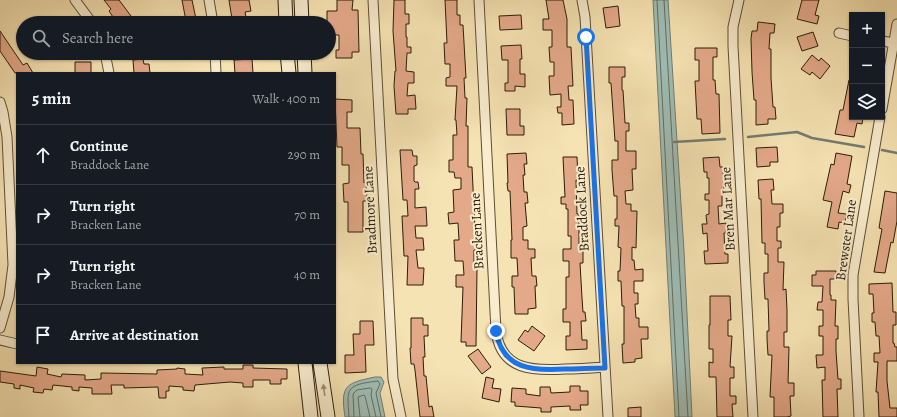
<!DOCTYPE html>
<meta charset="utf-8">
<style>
:root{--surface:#171b24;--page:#20242c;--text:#f1f3f6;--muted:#9ea1a6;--line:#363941}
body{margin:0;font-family:Alegreya,serif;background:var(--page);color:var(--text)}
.controls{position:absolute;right:12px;top:12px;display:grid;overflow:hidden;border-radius:0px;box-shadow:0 1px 3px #0004}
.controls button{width:36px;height:36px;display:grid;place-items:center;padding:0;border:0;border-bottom:1px solid var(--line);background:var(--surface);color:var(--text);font:20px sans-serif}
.stop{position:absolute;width:12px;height:12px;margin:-9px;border:3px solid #1a73e8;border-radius:50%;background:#fff}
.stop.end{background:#1a73e8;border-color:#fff;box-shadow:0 1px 4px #0008}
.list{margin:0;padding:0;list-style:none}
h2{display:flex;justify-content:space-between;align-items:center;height:52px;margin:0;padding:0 16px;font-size:17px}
h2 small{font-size:13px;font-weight:400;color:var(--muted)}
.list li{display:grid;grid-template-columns:26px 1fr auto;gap:12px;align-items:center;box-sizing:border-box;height:60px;padding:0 16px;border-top:1px solid var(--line)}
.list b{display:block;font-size:15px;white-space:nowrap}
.list p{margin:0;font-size:13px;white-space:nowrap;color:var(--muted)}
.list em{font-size:13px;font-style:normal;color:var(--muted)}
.icon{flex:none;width:22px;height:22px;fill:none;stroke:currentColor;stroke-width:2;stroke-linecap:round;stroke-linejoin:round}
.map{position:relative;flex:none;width:897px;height:417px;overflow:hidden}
.search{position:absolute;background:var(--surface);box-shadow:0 1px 3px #0004;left:16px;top:16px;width:320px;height:44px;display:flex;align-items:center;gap:10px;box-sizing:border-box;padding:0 14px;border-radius:22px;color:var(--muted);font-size:15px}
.panel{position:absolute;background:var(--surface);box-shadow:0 1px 3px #0004;left:16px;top:72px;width:320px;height:292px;border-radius:0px}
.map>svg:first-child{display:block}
.water{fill:#9fbdb5;stroke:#717d70}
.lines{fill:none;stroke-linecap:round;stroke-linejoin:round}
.shore{stroke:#656d5f;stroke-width:1}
.stream{stroke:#717d70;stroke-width:2.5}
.building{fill:#e4a989;stroke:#2b1d09}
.street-casing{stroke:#5e4e34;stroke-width:11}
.secondary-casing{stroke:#2b1d09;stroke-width:15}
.street{stroke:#f9edce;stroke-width:9}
.secondary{stroke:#f9edce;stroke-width:13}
.oneway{fill:#9c8f75}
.route{stroke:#1a73e8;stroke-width:5}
.labels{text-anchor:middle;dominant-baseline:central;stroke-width:4;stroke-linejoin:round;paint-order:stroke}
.street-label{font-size:14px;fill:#2b1d09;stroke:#f9edce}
</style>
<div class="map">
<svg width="897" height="417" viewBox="0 0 897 417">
<rect width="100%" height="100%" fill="#f6e3b3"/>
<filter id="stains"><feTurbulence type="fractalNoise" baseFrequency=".005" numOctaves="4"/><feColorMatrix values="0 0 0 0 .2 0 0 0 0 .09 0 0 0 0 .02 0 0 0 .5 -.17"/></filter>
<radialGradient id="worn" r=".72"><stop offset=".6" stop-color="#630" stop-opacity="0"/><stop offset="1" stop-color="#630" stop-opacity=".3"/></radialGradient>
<!-- water -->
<path class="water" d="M653,0H668L684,251L692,417H675Z
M375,377H381L384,382L380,393L385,417H345C340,385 346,383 375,377Z"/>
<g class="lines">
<!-- shore -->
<path class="shore" d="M657,0L679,417
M664,0L688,417
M349,417C347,388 345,385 378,381L380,384L376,393L381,417
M354,417L353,394L357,390L370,388L372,389L371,395L376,417
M360,417L358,397L364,395L365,396L370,417"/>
<!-- stream -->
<path class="stream" d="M748,137L797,132L812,138L864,147
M674,142L725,139
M882,150L897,153"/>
</g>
<!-- building -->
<path class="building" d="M104,0H119L131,16L122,23H117L109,11L111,9Z
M182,0H192L196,19L186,21Z
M229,0H249L251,11L245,12L246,17L232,19Z
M337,0H353L352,10H358L359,52H352V58H336V50H339V35H329V23H327V11H337Z
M394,0H405V14H409V24H406V37H407V47H411V53H407L406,71L414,72V83H408L407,96L415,95L416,109H408V114H396L394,86L395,71H396L393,31Z
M445,0H457V15H460V25H463L466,78H464L465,98H467L466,126H468V167H472L476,250H474V269H477L476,346H466V342H461L463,287H456V275H464L463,261H455L454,240H459L458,223L449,224L448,213L454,212L453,190L461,189V178H455L454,172H449V160H453V135H457L456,120H455L457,86H446V78L450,77V64H445L444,43H447Z
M546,0H563L567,19V47H571L573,86H568L569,100H573L574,124L562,125V113H558L557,107H561V94L550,95L549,76H554V62H550L549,47H552V30H543V19H549Z
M802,0H819L815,15L819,16L817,24L797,19Z
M618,6L620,26L606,28L603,8Z
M521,15L522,29L500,30L499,16Z
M758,22L775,24L774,33H770L769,49H771V78L773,107H775L776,119H768V124L756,125V100H754L752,72L751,39L752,31H757Z
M0,31L23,65L27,63L33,73H15L0,51Z
M813,32L818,46L802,51L797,37Z
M521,45L522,59H520V74H525V87L515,86V91H505V83H508V60H502L501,46Z
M695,48H717V57H713V80H715L716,94H719L720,133L702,134L701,119H697L695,81H699V60H695Z
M812,55L819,61L821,58L830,66L820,79L812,72L810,75L801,69Z
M143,59L144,64H149L150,73H134L133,60Z
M252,59L253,73H235L234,60Z
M75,62H91V73H75Z
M609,67H625V77H622V90H623L625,123H629V131H626V151H636V169H632L633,190L625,191L626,204H631V211H637L636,248L632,247V260H634L635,270L643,269V281H634V293H638V304H635L636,318H639V327H648V339H641L642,358L635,359V362L623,363L622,344H624V306H622L621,281H618V271H620L621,248L618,247L619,226H615V219H617V196H614L612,170V160H618V141H615L611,83H609Z
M849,80L852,81V117H863L862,124L857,123L854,137L835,134L840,110H843Z
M335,99L352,100V112H347V128H360L361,154H363L364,183L366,182L367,201H363V232H348V202H344L343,184L349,183V165H342V147H337Z
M506,109H520V126H524V135H507Z
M777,147L778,162H770V166L757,167L756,148Z
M400,150H412L413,156H417V165L414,166V181L415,182H418L419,189H415V208L426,207L427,226H415L416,238H423L424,250H416L418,268H424L423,285H407L408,256H404L402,216H408L407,200H403Z
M526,153L527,164H524L525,175H523L524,192H527L528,203H525L527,226L523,227V240H528V249H535V258H531L532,276H536L537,286H535L536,308L528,309V314H515L514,287H512V276H518L517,258H511V240H512L510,191H508L507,183H508L507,154Z
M836,153L852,156L847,184L851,185L849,193L843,191L838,213L846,214L845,223L839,222L838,229L827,227L832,202L823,200L831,164L834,165Z
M563,157H577L578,180H576L577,214H579V244H583V263H580L582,298L583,312H585L586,321H581L582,340H587V349L566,350V336H570V322H563V309H566V277H569V261H563V249H571V236H568V209H566V204H561V197H565Z
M719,157L720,167H723L724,194H722V206H718L719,224L726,223V233H724L725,254H728V263L705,264L704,251H708L707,233L703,234L702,224H707L706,215L709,214V200H705V194H709V178H707V172H704L703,158Z
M773,179L774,190H771L772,204H783V213H780V227H777V241H781V248H778V262H784L783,290L786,289L787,310V332H784V347H789L788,383H794V396H790L791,416L787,417H774V397H770L772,355H768L767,339V331H769L768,299H765L764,282V273H768V254H765V243H762L761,199H759L758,180Z
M885,191L897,193V221L893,243L891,242L885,273L874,272L882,229L879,228Z
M816,271H836V279H830V295H831V300H836L835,326H838V339H836V351L838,379H841V389H837L838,417H823L822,380H825V367L817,368L816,355H823V336H819V326H823V310H817L818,302H822L823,286H812V275H816Z
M892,283L893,312H896V325H893V343H894L895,347H897V361H887V381L890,408H897V417H879L878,392H876L878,362H874V353H880L879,336H876L875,322H872V313H874L873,294H869V284Z
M710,296H730L731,320H728V336H732L730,367H734V378H730V396H736V404H732L733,417H717L716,377H709V362L713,363V349H709V325H710Z
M411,318H423V325H428V336H424L425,357H423L424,376H426L429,407L432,406L434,417H420L415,370L414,364H411L410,348H411Z
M360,321H373L374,345H365L366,372L345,373V355H354L353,334H360Z
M532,326L545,336L534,351L518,340L525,330L528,332Z
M478,349L491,367L482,374L468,356Z
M243,365H253V368L287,369V379H281V384H270V380H253V387H243V383L230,382L195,385L194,391L183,390V387L169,386V391H166V398H159L158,387L124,388V385H111L112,394H92V388L79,387V391L72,390V387L53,385L52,390L44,389L43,393L33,392L34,388L20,385V389L14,388V384L0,382V371L36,376L37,367L48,369L47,374L61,377L62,374L85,375V380L101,379V373L157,374V370L177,369V368L185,369V374L203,375L202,368L224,367V369H243Z
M486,377L494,379L492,388L501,389L499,402L482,398Z
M570,386H580V391H588V405H580L581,410H570V406L551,407V412H541V408L515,406V402H511L512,388L526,389V394L540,396V387H550L551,393L570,392Z
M641,407V417H628V408Z"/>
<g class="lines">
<!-- street casing -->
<g class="street-casing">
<path id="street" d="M75,0L92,23
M209,0L213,23
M373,0L393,379L401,417
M479,0L496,331C501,371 534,371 565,369C578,369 592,368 605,367
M582,0L585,17L608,417
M739,0L733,27V46L753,417
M839,33L852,36
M882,41L894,43
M105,53L109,73
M215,53L216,73
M0,102L3,112L7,137L13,265L9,297L0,328
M882,109L897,24
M0,340L17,344
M859,417L853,299V275L880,117"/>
</g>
<!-- secondary casing -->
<g class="secondary-casing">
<path id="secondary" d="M285,0L286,23
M301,0L302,23
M287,53L289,73
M304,53L305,73
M305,363L311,417
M320,363L328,417"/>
</g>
<!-- street -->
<use href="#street" class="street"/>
<!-- secondary -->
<use href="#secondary" class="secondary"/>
</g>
<!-- one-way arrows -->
<defs><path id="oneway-solid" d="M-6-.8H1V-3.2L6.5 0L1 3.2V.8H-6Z"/></defs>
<use class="oneway" href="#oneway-solid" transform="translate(324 390) rotate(-98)"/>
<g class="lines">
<!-- route -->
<path class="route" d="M496,331C502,370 534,371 565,369C578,369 592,368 605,368L586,37"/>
</g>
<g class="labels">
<!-- street labels -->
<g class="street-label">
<text transform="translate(582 209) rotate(-93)">Braddock Lane</text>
<text transform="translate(728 209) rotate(-93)">Bren Mar Lane</text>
<text transform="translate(370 210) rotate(-93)">Bradmore Lane</text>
<text transform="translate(477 231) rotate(-93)">Bracken Lane</text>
<text transform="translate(846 240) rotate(-82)">Brewster Lane</text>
</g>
</g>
<rect width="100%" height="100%" filter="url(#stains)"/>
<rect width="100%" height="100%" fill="url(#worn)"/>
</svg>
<div class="controls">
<button>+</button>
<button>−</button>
<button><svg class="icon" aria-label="layers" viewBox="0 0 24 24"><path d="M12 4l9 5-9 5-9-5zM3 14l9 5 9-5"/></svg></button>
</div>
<div class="stop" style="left:586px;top:37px"></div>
<div class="stop end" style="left:496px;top:331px"></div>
<div class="search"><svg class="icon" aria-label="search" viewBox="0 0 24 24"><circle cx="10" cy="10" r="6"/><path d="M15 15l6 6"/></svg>Search here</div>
<section class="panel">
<h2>5 min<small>Walk · 400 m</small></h2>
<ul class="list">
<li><svg class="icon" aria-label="ahead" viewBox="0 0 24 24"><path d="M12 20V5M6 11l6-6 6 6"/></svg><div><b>Continue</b><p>Braddock Lane</p></div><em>290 m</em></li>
<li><svg class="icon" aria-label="right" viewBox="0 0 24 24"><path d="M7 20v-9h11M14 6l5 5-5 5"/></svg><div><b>Turn right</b><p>Bracken Lane</p></div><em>70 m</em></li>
<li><svg class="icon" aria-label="right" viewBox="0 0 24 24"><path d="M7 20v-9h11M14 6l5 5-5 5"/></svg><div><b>Turn right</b><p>Bracken Lane</p></div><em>40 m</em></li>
<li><svg class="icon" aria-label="arrive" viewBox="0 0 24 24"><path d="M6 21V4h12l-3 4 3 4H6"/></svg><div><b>Arrive at destination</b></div></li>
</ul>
</section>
</div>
